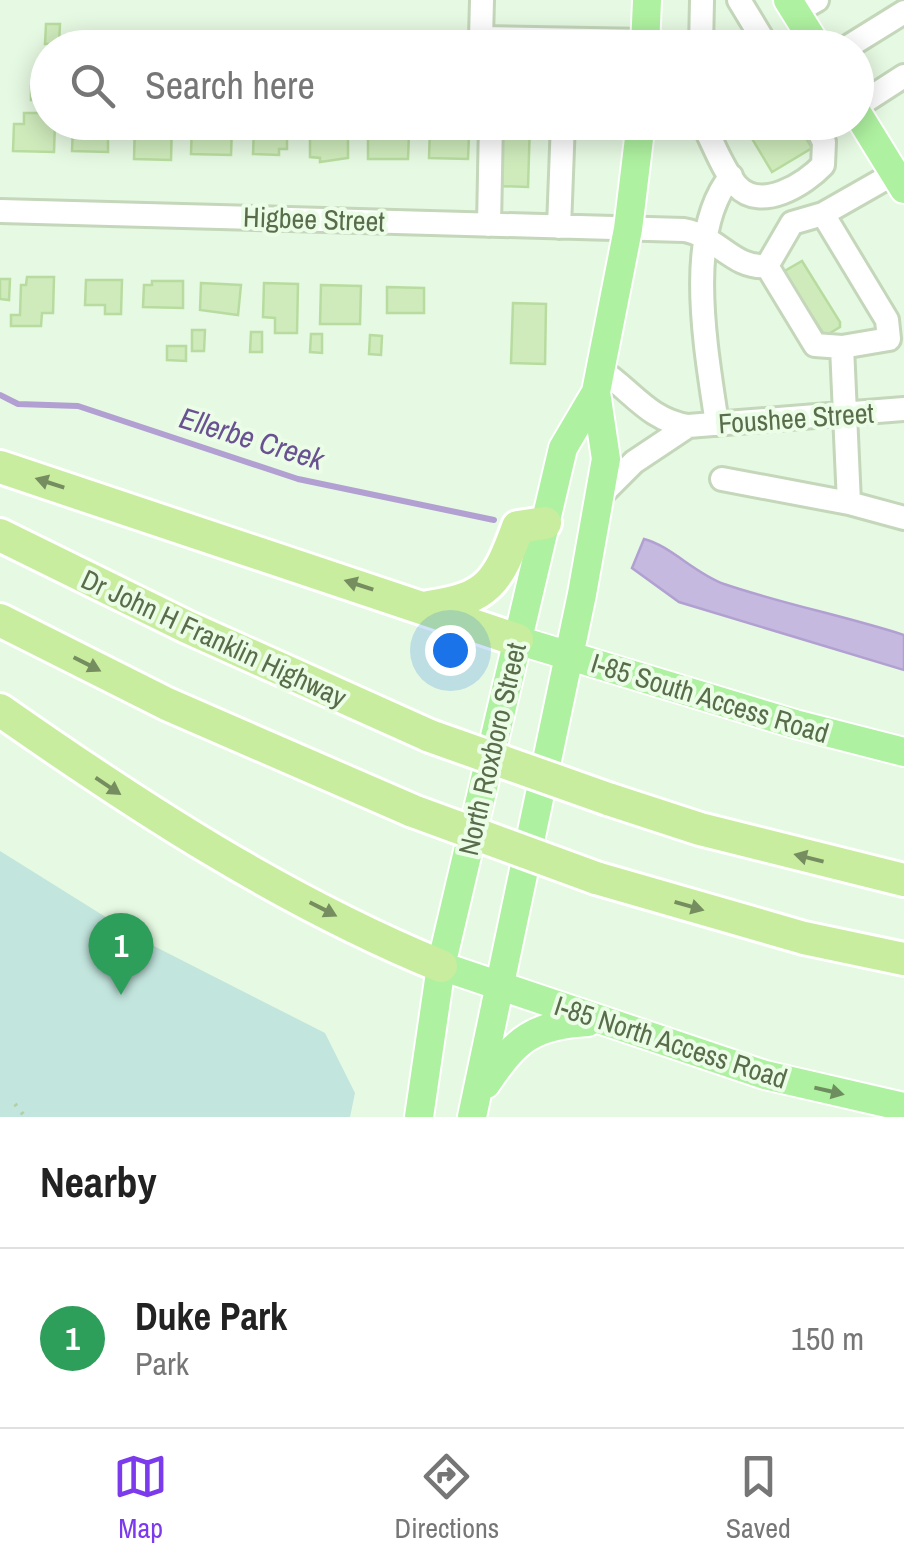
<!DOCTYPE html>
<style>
:root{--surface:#fff;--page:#f2f2f2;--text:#222;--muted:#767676;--line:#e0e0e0;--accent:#7c3aed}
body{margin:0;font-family:"Archivo Narrow",sans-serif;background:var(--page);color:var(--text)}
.you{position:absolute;left:450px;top:650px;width:35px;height:35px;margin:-25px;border:8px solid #fff;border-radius:50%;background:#1a73e8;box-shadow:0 0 0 15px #1a73e833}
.badge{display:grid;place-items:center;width:65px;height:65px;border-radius:50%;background:var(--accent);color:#fff;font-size:32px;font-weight:700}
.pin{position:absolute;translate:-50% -82px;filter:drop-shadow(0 2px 5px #0008)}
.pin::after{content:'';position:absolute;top:52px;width:35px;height:30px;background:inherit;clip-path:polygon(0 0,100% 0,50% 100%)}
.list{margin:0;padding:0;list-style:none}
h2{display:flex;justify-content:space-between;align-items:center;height:130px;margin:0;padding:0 40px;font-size:42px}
h2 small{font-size:32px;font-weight:400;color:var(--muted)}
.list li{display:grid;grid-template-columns:65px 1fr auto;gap:30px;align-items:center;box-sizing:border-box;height:180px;padding:0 40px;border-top:2px solid var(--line)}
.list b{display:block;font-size:38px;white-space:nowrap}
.list p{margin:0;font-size:32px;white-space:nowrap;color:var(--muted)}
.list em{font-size:32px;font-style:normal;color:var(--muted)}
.icon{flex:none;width:55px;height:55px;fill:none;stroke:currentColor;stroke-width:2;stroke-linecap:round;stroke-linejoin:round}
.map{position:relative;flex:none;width:904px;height:1117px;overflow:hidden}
.search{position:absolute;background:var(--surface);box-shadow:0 5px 25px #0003;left:30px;right:30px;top:30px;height:110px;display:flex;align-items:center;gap:25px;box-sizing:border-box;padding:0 35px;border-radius:55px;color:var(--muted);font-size:38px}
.sheet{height:310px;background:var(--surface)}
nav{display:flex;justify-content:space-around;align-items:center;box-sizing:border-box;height:140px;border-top:2px solid var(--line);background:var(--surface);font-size:28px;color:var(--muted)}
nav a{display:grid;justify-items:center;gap:5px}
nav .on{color:var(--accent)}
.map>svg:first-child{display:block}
.green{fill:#c2e5dd}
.water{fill:#c6b9e0;stroke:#b1a0d1;stroke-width:2.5}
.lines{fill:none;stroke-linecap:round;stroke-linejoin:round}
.stream{stroke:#b1a0d1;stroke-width:6}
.building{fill:#cfebbc;stroke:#b8dc9f;stroke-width:2.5}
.minor-casing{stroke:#c4d7ba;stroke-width:28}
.major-casing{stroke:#fff;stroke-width:32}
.highway-casing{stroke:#fff;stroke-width:38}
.path{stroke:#b4d0a0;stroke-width:4;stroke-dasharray:2.5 8;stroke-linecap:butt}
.minor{stroke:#fff;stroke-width:22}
.major{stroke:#aef1a0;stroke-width:28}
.highway{stroke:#c9ed9f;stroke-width:32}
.highway-bridge-casing{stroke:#fff;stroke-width:38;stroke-linecap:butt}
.highway-bridge{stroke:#c9ed9f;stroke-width:32}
.oneway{fill:#768d60}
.oneway2{fill:#6f8e60}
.labels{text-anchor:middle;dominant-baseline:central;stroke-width:8;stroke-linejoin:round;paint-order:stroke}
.street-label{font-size:28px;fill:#5a6d4b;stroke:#ebfde7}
.water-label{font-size:30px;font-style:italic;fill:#695192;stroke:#ebfde7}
</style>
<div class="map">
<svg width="904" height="1117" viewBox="0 0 904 1117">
<rect width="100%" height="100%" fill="#e6f9e2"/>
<!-- green -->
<path class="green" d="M0,851L144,941L325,1033L355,1093L350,1117H0Z"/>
<!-- water -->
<path class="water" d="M644,539C671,546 694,573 724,584C783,604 845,616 904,635V670L679,602L632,568Z"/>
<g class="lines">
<!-- stream -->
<path class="stream" d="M0,395L18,404L78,406L298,479L494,520"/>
</g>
<!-- building -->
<path class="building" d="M46,24H60L59,44H45Z
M31,86H48V100H31Z
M24,113H48V122H55L54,152L13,151L14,124H24Z
M82,122H108V152L72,151L73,127H82Z
M135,122H172L171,160L134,159Z
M258,122L287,123V149H279V155L253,154L254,129H258Z
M333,122H348V158L320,162V158L310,157V133H333Z
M499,122H530L528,187L497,186Z
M742,122H796L812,148L772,172Z
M192,123L232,128L231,155L191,154Z
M441,123H454V135H469L468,159L429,158L430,129H441Z
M368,133L409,134L408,159H368Z
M802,261L840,322V327L825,336L783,272Z
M27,277H54L53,313H42L41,326H11V315H20L21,285H26Z
M0,279H10L9,300L0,299Z
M86,280H122L121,314H105V305H85Z
M152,281H183V308L143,307L144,285H152Z
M201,283L241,285L238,315L200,310Z
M264,283L298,284L297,333H275V318L263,317Z
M321,285L361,286L360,324H320Z
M387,287L424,288V313H387Z
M513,303L546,304L545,364L511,363Z
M192,330H205L204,351H192Z
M251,332H262V352H250Z
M311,334H322V353L310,352Z
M370,335L382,336L381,355L369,354Z
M167,346H186V361L167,360Z"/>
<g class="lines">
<!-- minor casing -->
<g class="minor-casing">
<path id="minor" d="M482,0L481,38L646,41
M739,0L768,48
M796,12L817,0
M701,48L702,0
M846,48L904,12
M856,107L904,76
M702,122C713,142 722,169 737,186C761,212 805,184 823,165L824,142L814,122
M0,211L684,230C716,235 734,270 767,266
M823,214L887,320L889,339L842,347L815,345L767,266L792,223L823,214L895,173
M489,225L491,122
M559,227L563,122
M601,370C632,391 649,420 688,426L904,409
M717,424C707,354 683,234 731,176
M722,479L849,503L842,347
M598,498L634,462L688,426
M849,503L904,518"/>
</g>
<!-- major casing -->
<g class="major-casing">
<path id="major" d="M788,0L818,48
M645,48L647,0
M856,111L904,189
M517,640L795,724L904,752
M441,966L765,1075L904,1107
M486,1084C516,1039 533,1025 588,1022
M419,1117L441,966L563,448L596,392L628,229L641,122
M472,1117L582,594L606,459L596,392"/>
</g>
<!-- highway casing -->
<g class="highway-casing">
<path id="highway" d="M0,467L517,640
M0,535L187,627L430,736
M428,607C488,599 498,582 518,527L545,523
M0,620L167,704L413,811
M0,710C140,808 283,901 441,966
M608,799L700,829L904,880
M596,878L804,938L904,959"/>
</g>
<!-- path -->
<path class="path" d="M15,1104L25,1117"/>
<!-- minor -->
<use href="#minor" class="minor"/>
<!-- major -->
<use href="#major" class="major"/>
<!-- highway -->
<use href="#highway" class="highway"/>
<!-- highway-bridge casing -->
<g class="highway-bridge-casing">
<path id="highway-bridge" d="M430,736L608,799
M413,811L596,878"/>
</g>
<!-- highway-bridge -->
<use href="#highway-bridge" class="highway-bridge"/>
</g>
<!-- one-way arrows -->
<defs><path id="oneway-solid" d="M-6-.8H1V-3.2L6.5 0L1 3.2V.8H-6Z" transform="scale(2.5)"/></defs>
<g class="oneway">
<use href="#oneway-solid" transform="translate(50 483) rotate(-162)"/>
<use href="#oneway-solid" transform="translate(359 585) rotate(-162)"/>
<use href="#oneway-solid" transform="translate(87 664) rotate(27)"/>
<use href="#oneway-solid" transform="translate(108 786) rotate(34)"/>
<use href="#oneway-solid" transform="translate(809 858) rotate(-166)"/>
<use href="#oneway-solid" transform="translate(689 906) rotate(16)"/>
<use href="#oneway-solid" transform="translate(323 909) rotate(27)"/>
</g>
<use class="oneway2" href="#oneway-solid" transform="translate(829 1091) rotate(13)"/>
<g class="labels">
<!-- street labels -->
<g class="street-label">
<text transform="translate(314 219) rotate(2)">Higbee Street</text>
<text transform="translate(796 418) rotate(-4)">Foushee Street</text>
<text transform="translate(214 638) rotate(25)">Dr John H Franklin Highway</text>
<text transform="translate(710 698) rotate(17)">I-85 South Access Road</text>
<text transform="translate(492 749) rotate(-77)">North Roxboro Street</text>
<text transform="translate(671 1042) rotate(18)">I-85 North Access Road</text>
</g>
<!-- water labels -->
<g class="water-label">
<text transform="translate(252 438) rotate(17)">Ellerbe Creek</text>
</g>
</g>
</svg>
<div class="you"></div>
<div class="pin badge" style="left:121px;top:995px;background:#2e9e5b">1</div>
<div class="search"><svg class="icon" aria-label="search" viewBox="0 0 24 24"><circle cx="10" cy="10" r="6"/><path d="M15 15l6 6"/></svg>Search here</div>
</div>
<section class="sheet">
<h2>Nearby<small></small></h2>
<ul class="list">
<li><span class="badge" style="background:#2e9e5b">1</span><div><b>Duke Park</b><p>Park</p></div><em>150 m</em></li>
</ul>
</section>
<nav>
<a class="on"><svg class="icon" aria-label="map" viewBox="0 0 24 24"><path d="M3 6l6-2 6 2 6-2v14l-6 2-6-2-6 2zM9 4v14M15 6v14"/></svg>Map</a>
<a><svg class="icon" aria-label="directions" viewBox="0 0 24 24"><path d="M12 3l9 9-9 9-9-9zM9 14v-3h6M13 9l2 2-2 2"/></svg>Directions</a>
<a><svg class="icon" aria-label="saved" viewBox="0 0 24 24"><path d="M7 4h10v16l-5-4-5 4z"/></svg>Saved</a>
</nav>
